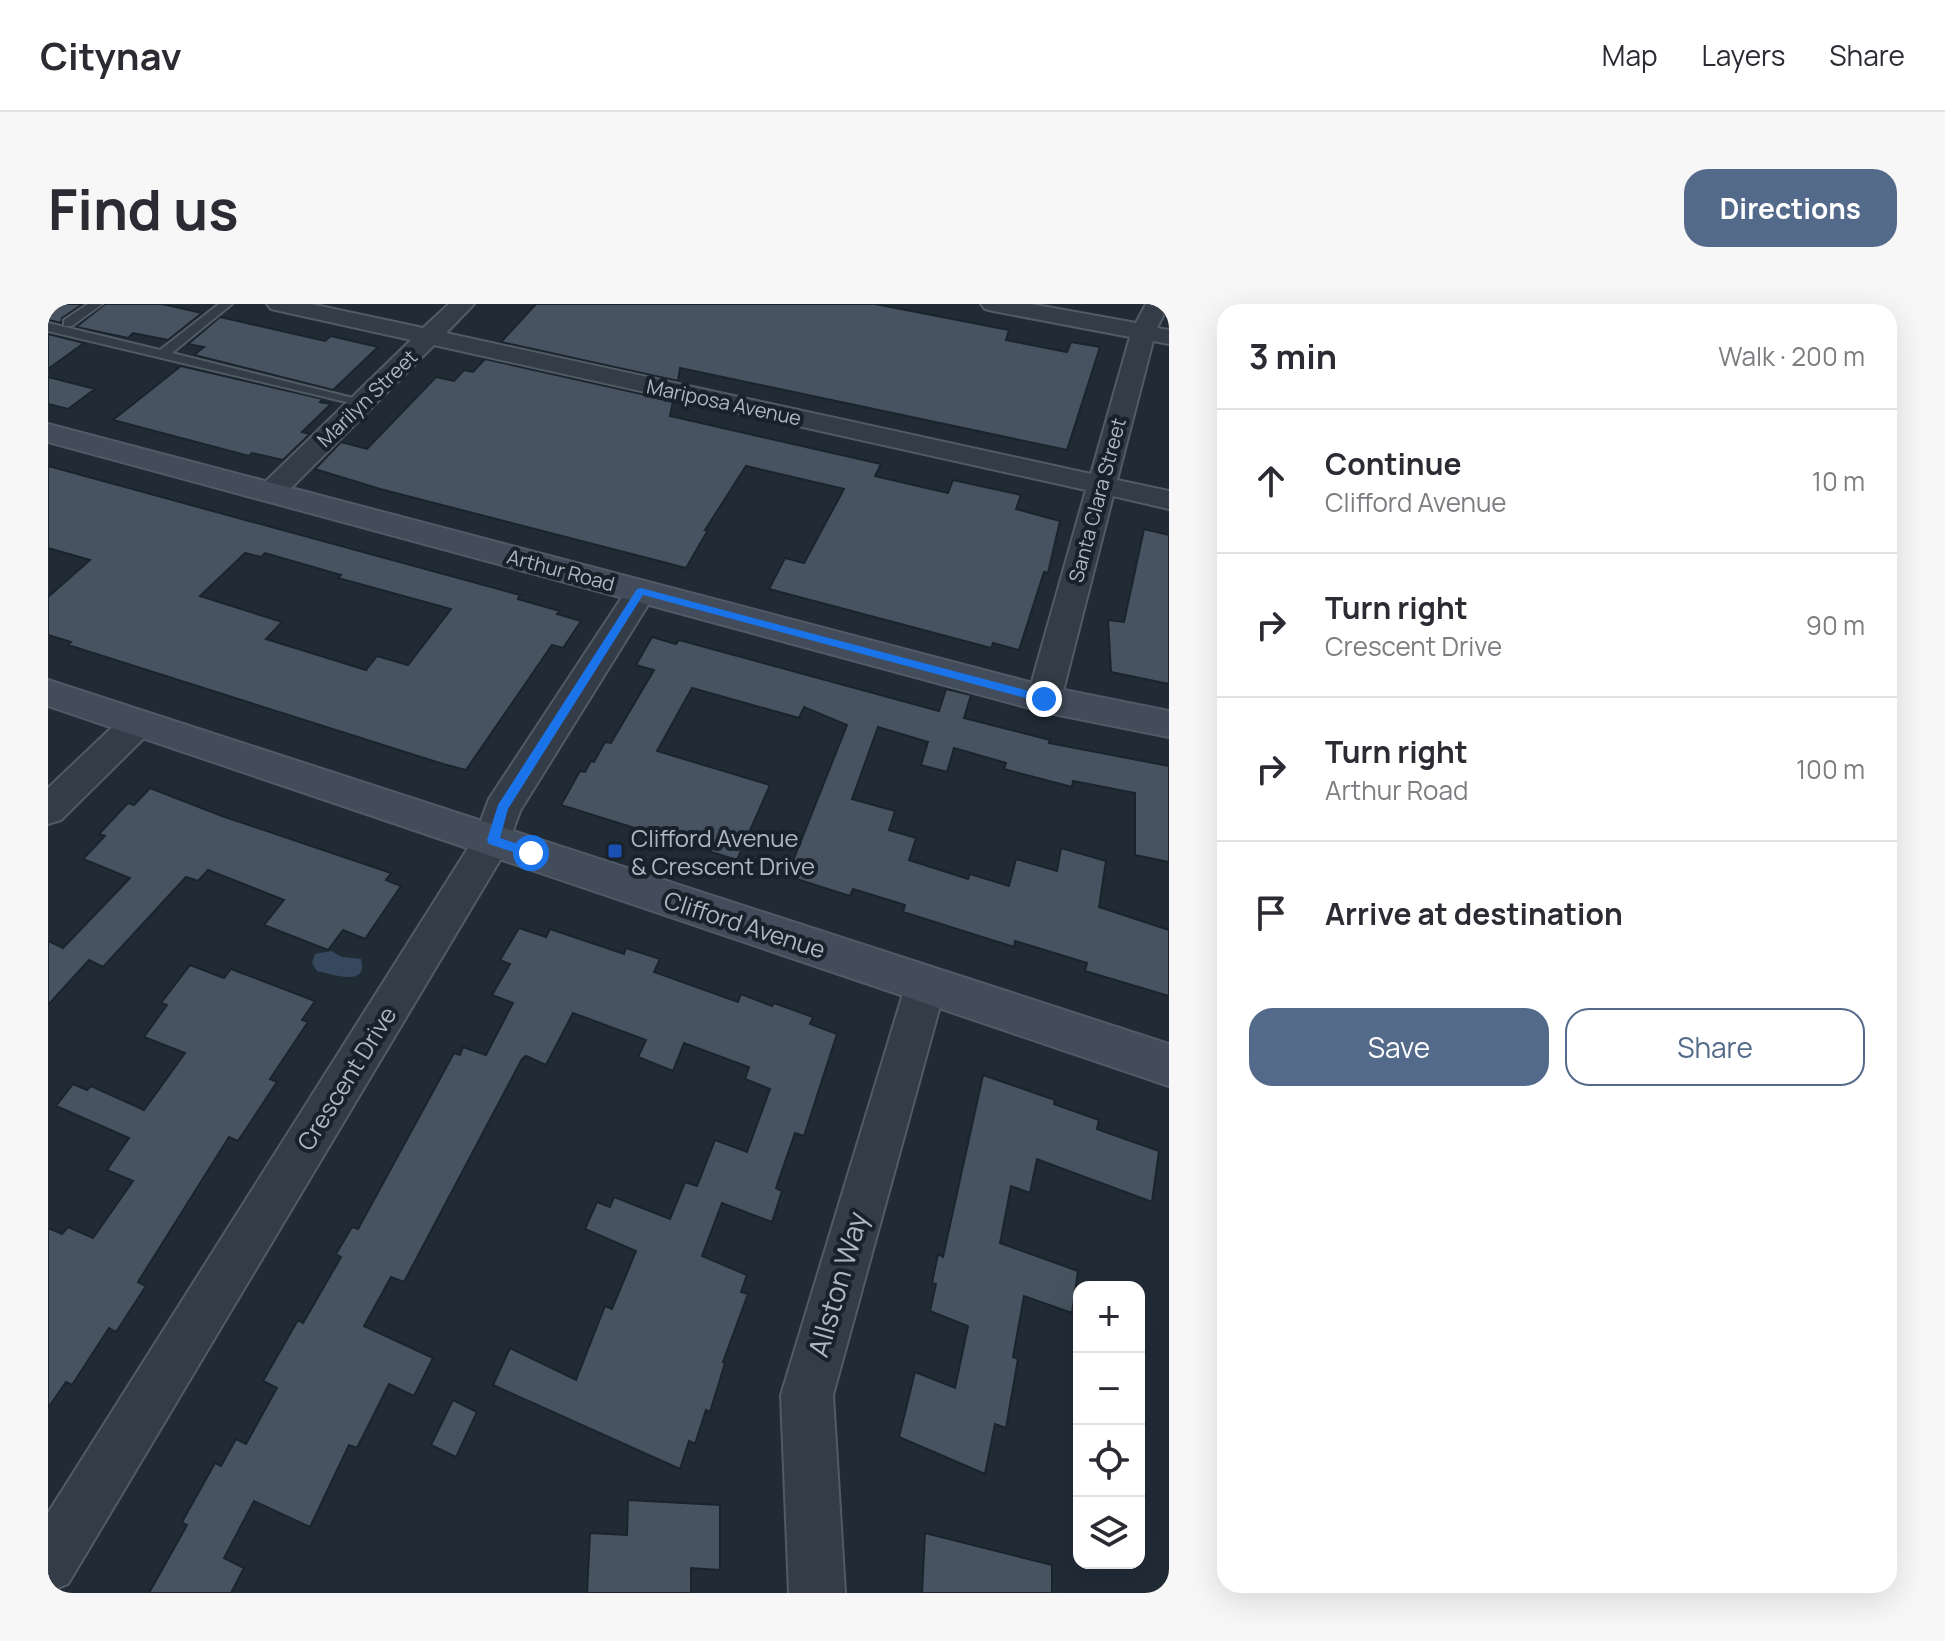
<!DOCTYPE html>
<meta charset="utf-8">
<style>
:root{--surface:#fff;--page:#f7f7f7;--text:#2b2b33;--muted:#7c7c81;--line:#e1e1e2;--accent:#536a8a}
body{margin:0;font-family:Manrope,sans-serif;background:var(--page);color:var(--text)}
.controls{position:absolute;right:24px;bottom:24px;display:grid;overflow:hidden;border-radius:16px;box-shadow:0 8px 32px #0002}
.controls button{width:72px;height:72px;display:grid;place-items:center;padding:0;border:0;border-bottom:2px solid var(--line);background:var(--surface);color:var(--text);font:40px sans-serif}
.stop{position:absolute;width:24px;height:24px;margin:-18px;border:6px solid #1a73e8;border-radius:50%;background:#fff}
.stop.end{background:#1a73e8;border-color:#fff;box-shadow:0 2px 8px #0008}
.list{margin:0;padding:0;list-style:none}
h2{display:flex;justify-content:space-between;align-items:center;height:104px;margin:0;padding:0 32px;font-size:34px}
h2 small{font-size:26px;font-weight:400;color:var(--muted)}
.list li{display:grid;grid-template-columns:52px 1fr auto;gap:24px;align-items:center;box-sizing:border-box;height:144px;padding:0 32px;border-top:2px solid var(--line)}
.list b{display:block;font-size:30px;white-space:nowrap}
.list p{margin:0;font-size:26px;white-space:nowrap;color:var(--muted)}
.list em{font-size:26px;font-style:normal;color:var(--muted)}
.actions{display:flex;gap:16px;padding:24px 32px}
.actions a{flex:1;padding:18px 0;border:2px solid var(--accent);border-radius:24px;text-align:center;font-size:28px;color:var(--accent)}
.actions .main{background:var(--accent);color:#fff}
.icon{flex:none;width:44px;height:44px;fill:none;stroke:currentColor;stroke-width:2;stroke-linecap:round;stroke-linejoin:round}
.map{position:relative;flex:none;width:1121px;height:1289px;overflow:hidden;border-radius:24px}
header{display:flex;align-items:center;gap:48px;box-sizing:border-box;height:112px;padding:0 40px;background:var(--surface);border-bottom:2px solid var(--line)}
header strong{font-size:38px}
nav{display:flex;gap:44px;margin-inline-start:auto;font-size:28px}
.intro{display:flex;align-items:center;justify-content:space-between;box-sizing:border-box;height:192px;padding:0 48px}
h1{margin:0;font-size:56px}
.button{padding:20px 36px;border-radius:24px;background:var(--accent);color:#fff;font-size:28px;font-weight:700}
main{display:flex;gap:48px;padding:0 48px}
aside{flex:1;background:var(--surface);border-radius:24px;box-shadow:0 8px 32px #0002}
.map>svg:first-child{display:block}
.water{fill:#35485d}
.building{fill:#475360;stroke:#1b242d;stroke-width:2;fill-rule:evenodd}
.lines{fill:none;stroke-linecap:round;stroke-linejoin:round}
.lane-casing{stroke:#515b65;stroke-width:4}
.street-casing{stroke:#515b65;stroke-width:4}
.secondary-casing{stroke:#515b65;stroke-width:4}
.lane{fill:#343d47;fill-rule:evenodd}
.street{fill:#343d47;fill-rule:evenodd}
.secondary{fill:#424c5a;fill-rule:evenodd}
.route{fill:#1a73e8}
.transit-dot{fill:#1a4fb4;stroke:#19222b;stroke-width:3}
.labels{text-anchor:middle;dominant-baseline:central;stroke-width:8;stroke-linejoin:round;paint-order:stroke}
.far-street-label{font-size:20px;fill:#aeb8c4;stroke:#19222b}
.poi-label{font-size:24px;fill:#aeb8c4;stroke:#19222b;text-anchor:start}
.street-label{font-size:24px;fill:#aeb8c4;stroke:#19222b}
.near-street-label{font-size:28px;fill:#aeb8c4;stroke:#19222b}
</style>
<header>
<strong>Citynav</strong>
<nav><a>Map</a><a>Layers</a><a>Share</a></nav>
</header>
<div class="intro"><h1>Find us</h1><a class="button">Directions</a></div>
<main>
<div class="map">
<svg width="1121" height="1289" viewBox="0 0 1121 1289">
<rect width="100%" height="100%" fill="#212b36"/>
<!-- water -->
<path class="water" d="M283,647L294,653L313,655C321,684 284,670 269,667L264,659L267,650Z"/>
<!-- building -->
<path class="building" d="M0,0H35L14,14L13,19L0,16Z
M57,0H114L154,9L120,36L85,29L80,34L28,23Z
M488,0H827L961,26L958,36L1019,48L1023,38L1052,43L1019,146L632,64L630,77L453,38Z
M172,13L277,37L283,32L330,43L285,86L146,51L156,43L140,40Z
M0,30L36,39L0,65Z
M437,55L625,97L622,112L833,160L827,172L900,189L905,176L973,191L968,205L1012,217L1000,269L996,268L971,346L945,339L943,344L721,285L737,254L756,259L796,185L698,162L657,226H660L638,264L332,185L267,165L293,138L319,145L388,73L406,77L416,66L425,68Z
M133,62L275,95L272,98L283,100L254,128L262,130L235,156L204,149L201,152L65,116Z
M0,73L47,85L20,105L0,100Z
M0,162L472,291L470,295L512,307L509,310L533,317L515,344L504,341L418,466L395,460L20,341L23,338L0,331V293L42,256L0,244ZM197,249L213,253L217,249L293,271L290,274L403,305L360,361L329,352L318,366L218,335L234,318L152,292Z
M1096,225L1121,231V380L1063,368L1060,316L1076,318Z
M604,333L628,340L631,336L891,407L898,385L923,391L916,414L1002,436L1001,439L1121,462V558L1087,551V489L1025,477L1024,483L956,465L958,459L906,444L899,468L873,461L880,438L830,423L804,495L847,507L841,526L868,534L861,556L920,575L922,570L961,582L968,555L1009,567L1013,544L1058,557L1051,603L1121,626V692L1037,667L1039,659L967,637L966,643L855,608L857,601L805,585L802,592L739,572L799,421L756,403L751,414L644,384L609,447L722,481L689,556L513,501L532,467L537,468L543,457L546,458L557,438L563,439L606,366L588,361Z
M102,484L174,512L343,569L338,576L353,582L317,635L295,626L280,646L216,621L236,596L160,566L150,577L138,573L55,663L41,656L0,701V637L15,644L82,574L35,555L57,532L51,530L80,499L86,501Z
M471,624L498,633L502,625L576,650L578,644L612,655L606,668L690,698L693,690L724,702L726,699L765,713L762,720L789,730L756,832L747,829L728,884L734,887L724,918L674,899L654,952L699,971L693,988L700,990L675,1058L677,1059L662,1108L658,1106L647,1140L641,1137L632,1165L445,1081L462,1044L528,1076L557,1002L564,1005L588,947L537,925L549,898L562,903L566,893L622,915L637,878L649,882L667,836L699,848L722,785L697,775L701,763L636,739L625,767L590,753L598,736L525,709L498,761L478,752L474,755L356,978L343,973L316,1022L385,1054L366,1092L341,1080L309,1144L301,1141L262,1223L206,1197L176,1254L196,1264L183,1289H101L139,1221L134,1218L167,1159L173,1162L188,1135L198,1140L229,1084L215,1077L250,1016L255,1019L293,953L288,950L304,923L310,925L406,749L412,751L415,743L438,751L465,699L444,691L462,660L452,656Z
M142,661L176,674L183,665L267,697L254,716L260,718L222,775L229,778L190,837L181,833L90,978L98,982L68,1028L61,1024L24,1081L18,1078L0,1104V924L14,930L20,923L45,934L85,877L59,866L81,834L8,802L25,780L39,786L43,782L96,806L137,749L96,733L119,701L113,699Z
M935,771L1007,796L1006,800L1051,816L1049,825L1111,847L1104,898L989,855L982,889L963,882L952,939L1030,967L1024,1009L976,992L965,1053L970,1055L958,1124L947,1120L937,1170L851,1133L867,1068L907,1084L920,1022L882,1007L888,980L884,979L890,950L895,953Z
M405,1096L429,1108L408,1153L383,1141Z
M580,1196L672,1201V1266L643,1264V1289H539L542,1229L579,1231Z
M877,1229L1004,1261V1289H874Z"/>
<g class="lines">
<!-- lane casing -->
<g class="lane-casing">
<path id="lane" d="M40,0H54L24,22H16V16Z
M171,0H184L124,49L321,98L315,102L0,27V19L112,46Z"/>
</g>
<!-- street casing -->
<g class="street-casing">
<path id="street" d="M219,0H263L375,24L401,0H426L398,29L1043,170L1082,33L945,7L937,5L933,0H983L1088,19L1098,0H1121L1109,24L1121,26V40L1105,37L1069,176L1121,187V205L1065,192L1013,395L1008,403L996,407L984,403L979,395L1038,186L386,41L233,194L223,196L213,194L209,188L213,182L363,36L223,5Z
M593,278L604,281L608,288L472,507L458,546L20,1280L0,1288V1209L427,533L441,495L582,281Z
M90,407L102,410L107,419L102,428L13,516L0,520V484L78,410Z
M878,663L892,668L898,680L785,1091L797,1289H741L733,1091L858,680L864,668Z"/>
</g>
<!-- secondary casing -->
<g class="secondary-casing">
<path id="secondary" d="M0,120L996,382L1121,407V433L996,408L0,138Z
M0,376L1121,740V782L0,402Z"/>
</g>
<!-- lane -->
<use href="#lane" class="lane"/>
<!-- street -->
<use href="#street" class="street"/>
<!-- secondary -->
<use href="#secondary" class="secondary"/>
</g>
<!-- route -->
<path class="route" d="M593,284L996,391L1002,395L996,399L595,291L460,505L452,534L488,546V553L483,554L441,540L439,536L450,501L589,285Z"/>
<!-- markers -->
<rect class="transit-dot" x="559" y="539" width="16" height="16" rx="4"/>
<g class="labels">
<!-- far-street labels -->
<g class="far-street-label">
<text transform="translate(319 94) rotate(-44)">Marilyn Street</text>
<text transform="translate(676 98) rotate(12)">Mariposa Avenue</text>
<text transform="translate(1049 196) rotate(-75)">Santa Clara Street</text>
<text transform="translate(513 266) rotate(15)">Arthur Road</text>
</g>
<!-- poi labels -->
<g class="poi-label">
<text x="583" y="533">Clifford Avenue<tspan x="583" dy="28">&amp; Crescent Drive</tspan></text>
</g>
<!-- street labels -->
<g class="street-label">
<text transform="translate(697 620) rotate(18)">Clifford Avenue</text>
<text transform="translate(298 774) rotate(-58)">Crescent Drive</text>
</g>
<!-- near-street labels -->
<g class="near-street-label">
<text transform="translate(789 980) rotate(-74)">Allston Way</text>
</g>
</g>
</svg>
<div class="controls">
<button>+</button>
<button>−</button>
<button><svg class="icon" aria-label="locate" viewBox="0 0 24 24"><circle cx="12" cy="12" r="6"/><path d="M12 2v4M12 18v4M2 12h4M18 12h4"/></svg></button>
<button><svg class="icon" aria-label="layers" viewBox="0 0 24 24"><path d="M12 4l9 5-9 5-9-5zM3 14l9 5 9-5"/></svg></button>
</div>
<div class="stop" style="left:483px;top:549px"></div>
<div class="stop end" style="left:996px;top:395px"></div>
</div>
<aside>
<h2>3 min<small>Walk · 200 m</small></h2>
<ul class="list">
<li><svg class="icon" aria-label="ahead" viewBox="0 0 24 24"><path d="M12 20V5M6 11l6-6 6 6"/></svg><div><b>Continue</b><p>Clifford Avenue</p></div><em>10 m</em></li>
<li><svg class="icon" aria-label="right" viewBox="0 0 24 24"><path d="M7 20v-9h11M14 6l5 5-5 5"/></svg><div><b>Turn right</b><p>Crescent Drive</p></div><em>90 m</em></li>
<li><svg class="icon" aria-label="right" viewBox="0 0 24 24"><path d="M7 20v-9h11M14 6l5 5-5 5"/></svg><div><b>Turn right</b><p>Arthur Road</p></div><em>100 m</em></li>
<li><svg class="icon" aria-label="arrive" viewBox="0 0 24 24"><path d="M6 21V4h12l-3 4 3 4H6"/></svg><div><b>Arrive at destination</b></div></li>
</ul>
<div class="actions"><a class="main">Save</a><a>Share</a></div>
</aside>
</main>
